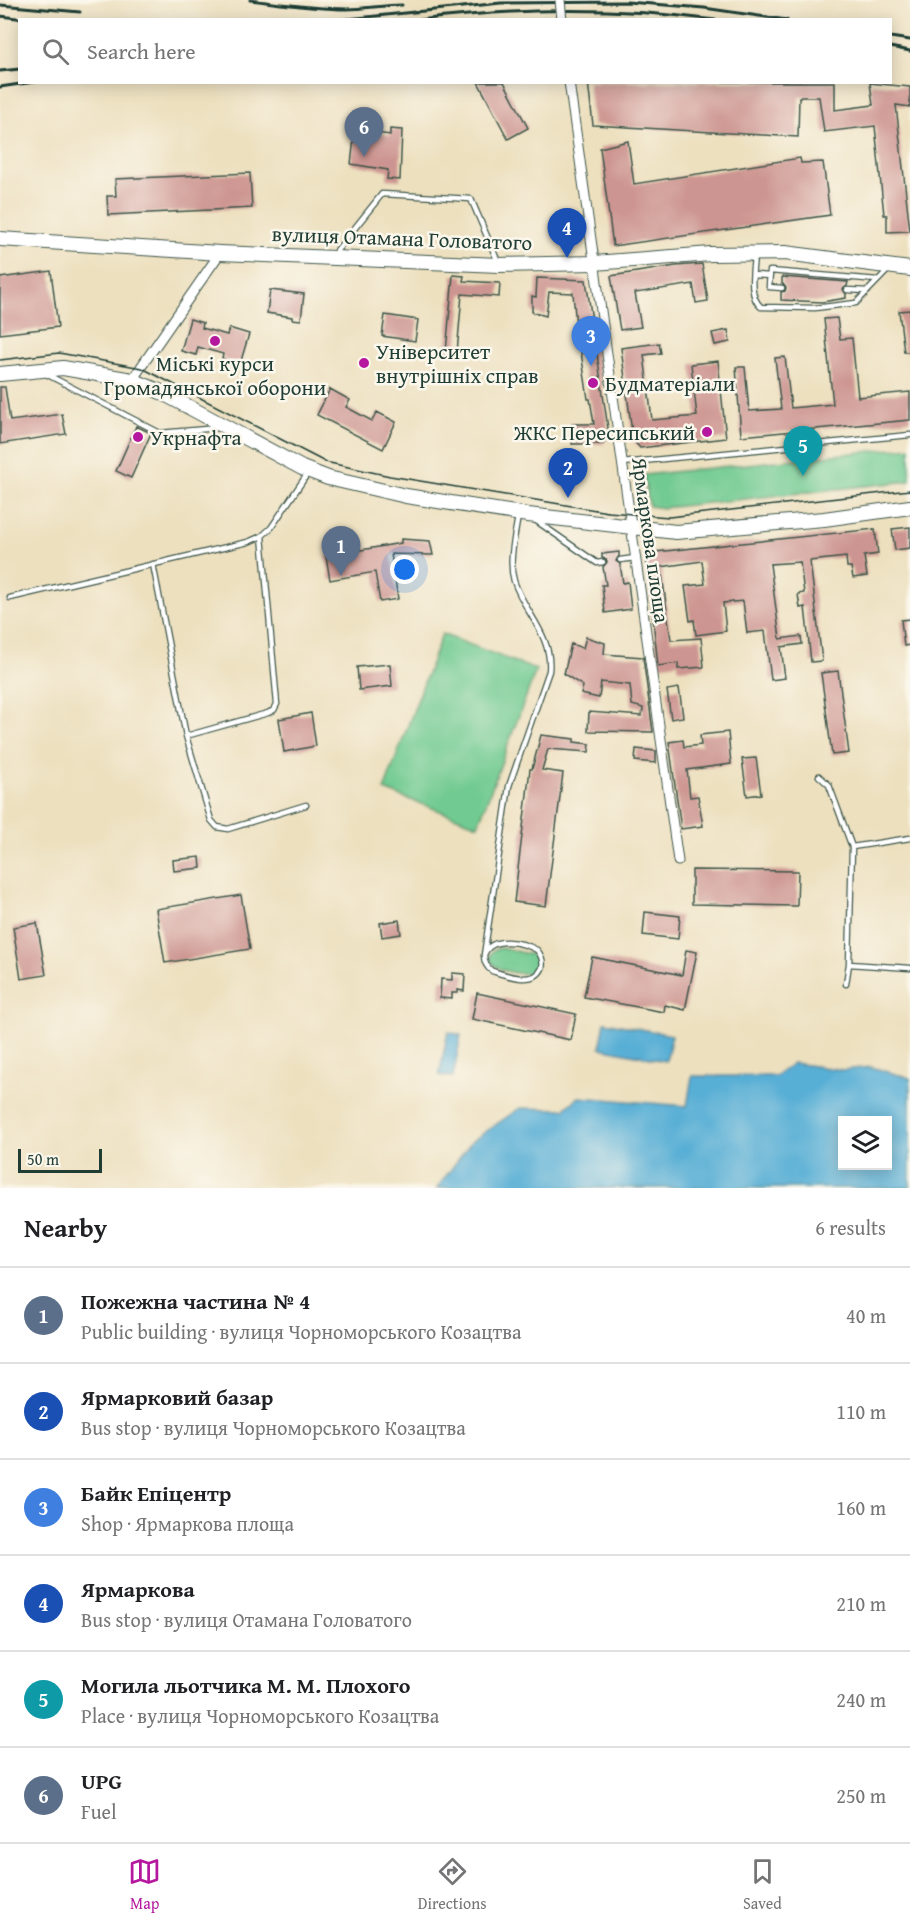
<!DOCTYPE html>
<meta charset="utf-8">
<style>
:root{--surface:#fff;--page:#f6f6f6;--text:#202124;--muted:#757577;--line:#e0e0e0;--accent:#b5179e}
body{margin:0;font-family:"Gentium Book Plus",serif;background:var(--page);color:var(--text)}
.controls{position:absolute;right:18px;bottom:18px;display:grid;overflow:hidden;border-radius:0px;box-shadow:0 3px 15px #0003}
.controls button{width:54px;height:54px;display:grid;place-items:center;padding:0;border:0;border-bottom:2px solid var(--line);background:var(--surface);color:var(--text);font:30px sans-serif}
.scale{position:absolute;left:18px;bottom:15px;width:84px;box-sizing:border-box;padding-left:6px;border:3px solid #1f3d34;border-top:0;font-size:16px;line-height:21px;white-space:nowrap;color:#1f3d34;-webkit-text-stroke:4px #fbf7ec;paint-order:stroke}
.you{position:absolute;left:405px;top:570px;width:21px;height:21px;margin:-15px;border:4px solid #fff;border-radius:50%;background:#1a73e8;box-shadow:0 0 0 9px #1a73e833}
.badge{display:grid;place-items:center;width:39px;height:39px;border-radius:50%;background:var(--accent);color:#fff;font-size:20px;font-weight:700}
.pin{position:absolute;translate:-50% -50px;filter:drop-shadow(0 2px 3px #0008)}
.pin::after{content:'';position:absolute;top:32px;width:21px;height:18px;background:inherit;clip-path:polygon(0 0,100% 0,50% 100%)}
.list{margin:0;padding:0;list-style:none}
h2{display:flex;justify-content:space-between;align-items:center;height:78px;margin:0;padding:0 24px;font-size:26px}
h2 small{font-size:20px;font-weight:400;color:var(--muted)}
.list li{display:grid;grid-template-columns:39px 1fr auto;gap:18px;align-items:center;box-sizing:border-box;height:96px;padding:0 24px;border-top:2px solid var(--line)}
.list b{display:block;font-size:22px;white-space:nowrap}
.list p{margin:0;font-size:20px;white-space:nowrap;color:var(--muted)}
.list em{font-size:20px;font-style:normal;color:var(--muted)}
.icon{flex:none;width:33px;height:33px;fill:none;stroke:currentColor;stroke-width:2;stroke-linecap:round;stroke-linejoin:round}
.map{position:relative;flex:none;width:910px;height:1188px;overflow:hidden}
.search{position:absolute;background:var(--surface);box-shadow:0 3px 15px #0003;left:18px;right:18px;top:18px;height:66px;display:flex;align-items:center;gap:15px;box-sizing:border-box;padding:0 21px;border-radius:0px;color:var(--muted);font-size:22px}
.sheet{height:654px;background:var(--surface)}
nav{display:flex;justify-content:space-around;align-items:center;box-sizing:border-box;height:84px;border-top:2px solid var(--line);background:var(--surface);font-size:16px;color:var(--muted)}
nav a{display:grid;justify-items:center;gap:3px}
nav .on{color:var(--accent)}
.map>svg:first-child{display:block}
.green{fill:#71ca91;stroke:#488462;stroke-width:1.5}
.water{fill:#59afd5;stroke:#3c7684;stroke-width:1.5;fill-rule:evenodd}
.building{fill:#cd9591}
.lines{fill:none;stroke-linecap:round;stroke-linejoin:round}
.lane-casing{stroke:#3e5549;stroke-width:7}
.street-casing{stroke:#3e5549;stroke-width:11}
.primary-casing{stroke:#3e5549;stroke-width:16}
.lane{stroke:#fff;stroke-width:4.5}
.street{stroke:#fff;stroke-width:9}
.primary{stroke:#fff;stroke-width:14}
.tram{stroke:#1f3d34;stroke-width:1.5}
.rail{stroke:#1f3d34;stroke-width:3}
.street-bridge-casing{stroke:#3e5549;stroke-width:11;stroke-linecap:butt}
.street-bridge{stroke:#fff;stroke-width:9}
.poi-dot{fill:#b5179e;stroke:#fbf7ec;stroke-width:2}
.labels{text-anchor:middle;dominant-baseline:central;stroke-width:5;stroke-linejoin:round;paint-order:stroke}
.street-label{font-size:21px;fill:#1f3d34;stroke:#fbf7ec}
.poi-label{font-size:21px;fill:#1f3d34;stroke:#fbf7ec;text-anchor:start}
</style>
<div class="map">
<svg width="910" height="1188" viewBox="0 0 910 1188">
<rect width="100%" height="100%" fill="#fbf7ec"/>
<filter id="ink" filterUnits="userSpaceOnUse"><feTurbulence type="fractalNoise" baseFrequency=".0167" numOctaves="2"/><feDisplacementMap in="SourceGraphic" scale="12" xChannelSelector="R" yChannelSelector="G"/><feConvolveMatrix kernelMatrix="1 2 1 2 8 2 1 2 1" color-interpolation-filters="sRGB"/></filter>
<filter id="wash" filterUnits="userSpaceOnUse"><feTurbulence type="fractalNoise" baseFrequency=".008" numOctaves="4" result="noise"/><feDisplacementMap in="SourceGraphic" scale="24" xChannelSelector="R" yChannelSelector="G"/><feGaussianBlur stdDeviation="1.35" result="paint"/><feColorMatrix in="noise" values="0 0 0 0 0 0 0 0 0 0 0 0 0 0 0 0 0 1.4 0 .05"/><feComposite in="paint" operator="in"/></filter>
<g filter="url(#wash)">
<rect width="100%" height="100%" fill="#ede0bf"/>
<!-- green -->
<path class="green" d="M910,447V481L663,508L649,506L644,475Z
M442,634L536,670L478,825L384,790Z
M501,948L533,955L537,963L535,970C525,978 497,971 490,961C489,953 492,949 501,948Z"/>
<!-- water -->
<path class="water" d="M605,1022L672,1035L666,1061L600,1048Z
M448,1032L461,1035L453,1077L439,1075Z
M793,1063L843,1070L871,1067L910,1078V1188H437L472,1141L520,1108L564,1109L579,1097L687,1106L692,1076H775ZM888,1120V1166H842V1120Z"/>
<g id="blocks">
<!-- building -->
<path class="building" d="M478,82H504L528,128L508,139Z
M588,82H835V110L873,105L870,83L910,87V107L896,105L910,231L887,232V215H884L875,126L824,132L819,97H799L798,137L593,125Z
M390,129L402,130L400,180L387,179L388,170L351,164L355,130L390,135Z
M628,141L634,184L800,158L801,163L823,162L830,215L613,246L600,148Z
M250,173L252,208L108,215L107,196H116L115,179Z
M702,264L708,301L696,303L693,284L635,293L641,327L620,330L611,276L676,266Z
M51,271L58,327L0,334V278Z
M453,275L464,276L463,281L500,283L499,297L462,294L457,353L446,352Z
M782,277L848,282L847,286L843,289L846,294V298L822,302L781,300V292L785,291L786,288L782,283Z
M537,278L586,280L609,435L603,444H572V424H594L590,399H588L577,325H576L573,293L549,292L546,316L532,312V296L536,297Z
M270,290L304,294L301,320L292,319V317L267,313Z
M910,310V352H904L899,311Z
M385,315L418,320L415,341L382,336Z
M837,318L840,339L852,338L858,397L910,392V420L741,436L736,367H745L749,411L781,409L775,358L785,357L791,408L833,404L824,319Z
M190,319L203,323L202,328L227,335L229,328L249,334L240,364L222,359L223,354L198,347L196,355L181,351Z
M728,330L730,342L715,345L712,333Z
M659,343L661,353L644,355L652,420L697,416L691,364L718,361L726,438L640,448L633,440L621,348Z
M0,387H5L10,421L62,414L66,434L0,444Z
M330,389L350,400L346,407L372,421L377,412L396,422L383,449L317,415Z
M136,426L151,433L131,478L116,471Z
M910,527V548L895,550L892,529Z
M875,529L878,554L864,556L867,576L853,578L851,567H847L846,557L810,561L822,661L811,662L805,607L800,608L798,594L804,593L800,562L770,564L780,639L801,636L802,644L781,647L785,678L771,680L765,631L747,633L743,601L723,603L726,631L696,635L694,620L690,621L685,586L705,584L702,561L661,567L671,640L701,638L704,667L678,669V663L658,666L646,553Z
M401,539L430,541L433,555L391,554L398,599L380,602L375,572L330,580L326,556L401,543Z
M619,552V556L616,561L620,564L623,583L628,582L631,609L605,613L602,585H606L603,567L607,562L606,559L602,558V554Z
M910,619V645L904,646L901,620Z
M586,637L605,643L604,654L643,657L653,732L588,731L589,712L642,716L643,708L632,705L630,685L601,682L599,698L581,694L583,686L564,674L571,644L583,648Z
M390,664L392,686L359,690L357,667Z
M838,671L849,753L832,755L821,673Z
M679,688L683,717L671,719L667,690Z
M311,713L316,746L284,752L279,719Z
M728,732L731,764L687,770L690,797L698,796L703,826L681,829L669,742L683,740L684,747L701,745L700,735Z
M541,735L574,739V742L590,744L589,752L548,749L542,770L563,773L546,906L514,902L530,769H532Z
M636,749L656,751V763L635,761Z
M756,758L761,794L747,796L742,759Z
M200,857L201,868L174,871L173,860Z
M692,870L798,871L797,906L692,904Z
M241,895L250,949L165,963L156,909Z
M645,912L680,916L678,939L643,935Z
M399,920L401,934L382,937L380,923Z
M37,923L46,975L21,979L13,927Z
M686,950L697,952L685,1010L665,1005L664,1012L584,997L592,957L682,975Z
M452,973L465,974L464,991L458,990V993H452V999L440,998L441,979L452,980Z
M477,993L576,1014L571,1040L472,1019Z"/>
</g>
</g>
<g filter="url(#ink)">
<use href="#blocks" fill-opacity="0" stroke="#3e5549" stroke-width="1.5"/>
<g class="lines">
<!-- lane casing -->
<g class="lane-casing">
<path id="lane" d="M334,254L382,194L471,199L498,262
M754,256C753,271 748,296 761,307L815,308L856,303L888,270
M753,275L770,276
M782,288L769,287L770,271L878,280
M847,290L868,291
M46,374L160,433L218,428
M622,463L910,435
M535,520L597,563L603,562
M620,560L635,558
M153,564L186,736L211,820L217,827L228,829L306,805
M10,598L248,542L262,536L271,528L308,473
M186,736L268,713L274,710L277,704L262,536
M819,776L829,785L852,847L849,964L846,984
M852,847L910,838
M484,955C491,935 522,942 537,950C541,955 544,961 542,968C535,986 505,975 492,971C486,967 484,962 484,955L509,786L549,671C553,636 524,612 514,581C508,561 515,536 518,516
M849,964L910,968"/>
</g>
<!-- street casing -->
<g class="street-casing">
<path id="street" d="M569,82L678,861
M132,380L220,253"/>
</g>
<!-- primary casing -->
<g class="primary-casing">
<path id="primary" d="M0,239L220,253L499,265L594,263L711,254L785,253L910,269
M0,374L63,368L132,380L161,392L302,468L328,478L406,496L528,515L676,532L824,519L910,507"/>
</g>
<!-- lane -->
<use href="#lane" class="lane"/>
<!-- street -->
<use href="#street" class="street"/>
<!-- primary -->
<use href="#primary" class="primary"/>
<!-- tram -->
<path class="tram" d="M0,360L59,353L142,368L325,462L390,476L608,512L669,517L910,490"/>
<!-- rail -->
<path class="rail" d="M250,0C282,4 314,9 347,9C365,9 383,5 402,5
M0,5L80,12
M0,16L33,20
M338,20L501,3L627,2L704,8L787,20
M419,20C517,8 617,7 715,20
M890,37L910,40
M890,47L910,51
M0,71L20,69
M0,87L34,82"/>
<!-- street-bridge casing -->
<g class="street-bridge-casing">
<path id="street-bridge" d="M560,0L562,20"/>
</g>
<!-- street-bridge -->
<use href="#street-bridge" class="street-bridge"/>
</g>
</g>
<!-- markers -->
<g class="poi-dot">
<circle cx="215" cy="341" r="6"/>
<circle cx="364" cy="363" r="6"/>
<circle cx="593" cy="383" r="6"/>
<circle cx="707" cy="432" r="6"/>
<circle cx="138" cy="437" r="6"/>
</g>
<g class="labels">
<!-- street labels -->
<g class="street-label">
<text transform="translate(402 238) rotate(2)">вулиця Отамана Головатого</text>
<text transform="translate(651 540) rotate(82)">Ярмаркова площа</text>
</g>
<!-- poi labels -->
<g class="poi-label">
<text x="376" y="351">Університет<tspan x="376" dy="24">внутрішніх справ</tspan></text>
<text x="215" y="363" text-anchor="middle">Міські курси<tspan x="215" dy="24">Громадянської оборони</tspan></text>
<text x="605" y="383">Будматеріали</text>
<text x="695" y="432" text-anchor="end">ЖКС Пересипський</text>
<text x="150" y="437">Укрнафта</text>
</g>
</g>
</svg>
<div class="controls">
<button><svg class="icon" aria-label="layers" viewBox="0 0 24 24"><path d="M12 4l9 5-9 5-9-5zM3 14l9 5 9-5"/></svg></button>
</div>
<div class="scale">50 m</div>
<div class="you"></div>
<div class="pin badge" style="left:341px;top:576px;background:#5c6f8a">1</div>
<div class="pin badge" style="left:568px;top:498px;background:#1a4fb4">2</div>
<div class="pin badge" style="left:591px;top:366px;background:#3f7fe0">3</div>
<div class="pin badge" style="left:567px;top:258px;background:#1a4fb4">4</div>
<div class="pin badge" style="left:803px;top:476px;background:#0f9aa8">5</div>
<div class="pin badge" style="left:364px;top:157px;background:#5c6f8a">6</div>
<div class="search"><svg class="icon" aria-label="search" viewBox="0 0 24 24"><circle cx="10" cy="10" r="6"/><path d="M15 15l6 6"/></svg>Search here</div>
</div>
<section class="sheet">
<h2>Nearby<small>6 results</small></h2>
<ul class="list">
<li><span class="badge" style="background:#5c6f8a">1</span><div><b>Пожежна частина № 4</b><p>Public building · вулиця Чорноморського Козацтва</p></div><em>40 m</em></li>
<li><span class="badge" style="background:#1a4fb4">2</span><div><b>Ярмарковий базар</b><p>Bus stop · вулиця Чорноморського Козацтва</p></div><em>110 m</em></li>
<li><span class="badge" style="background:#3f7fe0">3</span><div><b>Байк Епіцентр</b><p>Shop · Ярмаркова площа</p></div><em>160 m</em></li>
<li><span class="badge" style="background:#1a4fb4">4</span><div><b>Ярмаркова</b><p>Bus stop · вулиця Отамана Головатого</p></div><em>210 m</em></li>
<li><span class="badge" style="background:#0f9aa8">5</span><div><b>Могила льотчика М. М. Плохого</b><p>Place · вулиця Чорноморського Козацтва</p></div><em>240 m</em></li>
<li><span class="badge" style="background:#5c6f8a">6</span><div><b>UPG</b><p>Fuel</p></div><em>250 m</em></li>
</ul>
</section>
<nav>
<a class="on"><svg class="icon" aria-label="map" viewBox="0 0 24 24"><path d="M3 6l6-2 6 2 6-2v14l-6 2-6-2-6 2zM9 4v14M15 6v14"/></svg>Map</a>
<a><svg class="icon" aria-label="directions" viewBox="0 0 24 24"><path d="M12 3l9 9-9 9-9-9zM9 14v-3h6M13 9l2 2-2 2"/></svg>Directions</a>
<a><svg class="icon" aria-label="saved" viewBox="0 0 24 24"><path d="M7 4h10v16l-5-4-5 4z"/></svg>Saved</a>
</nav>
